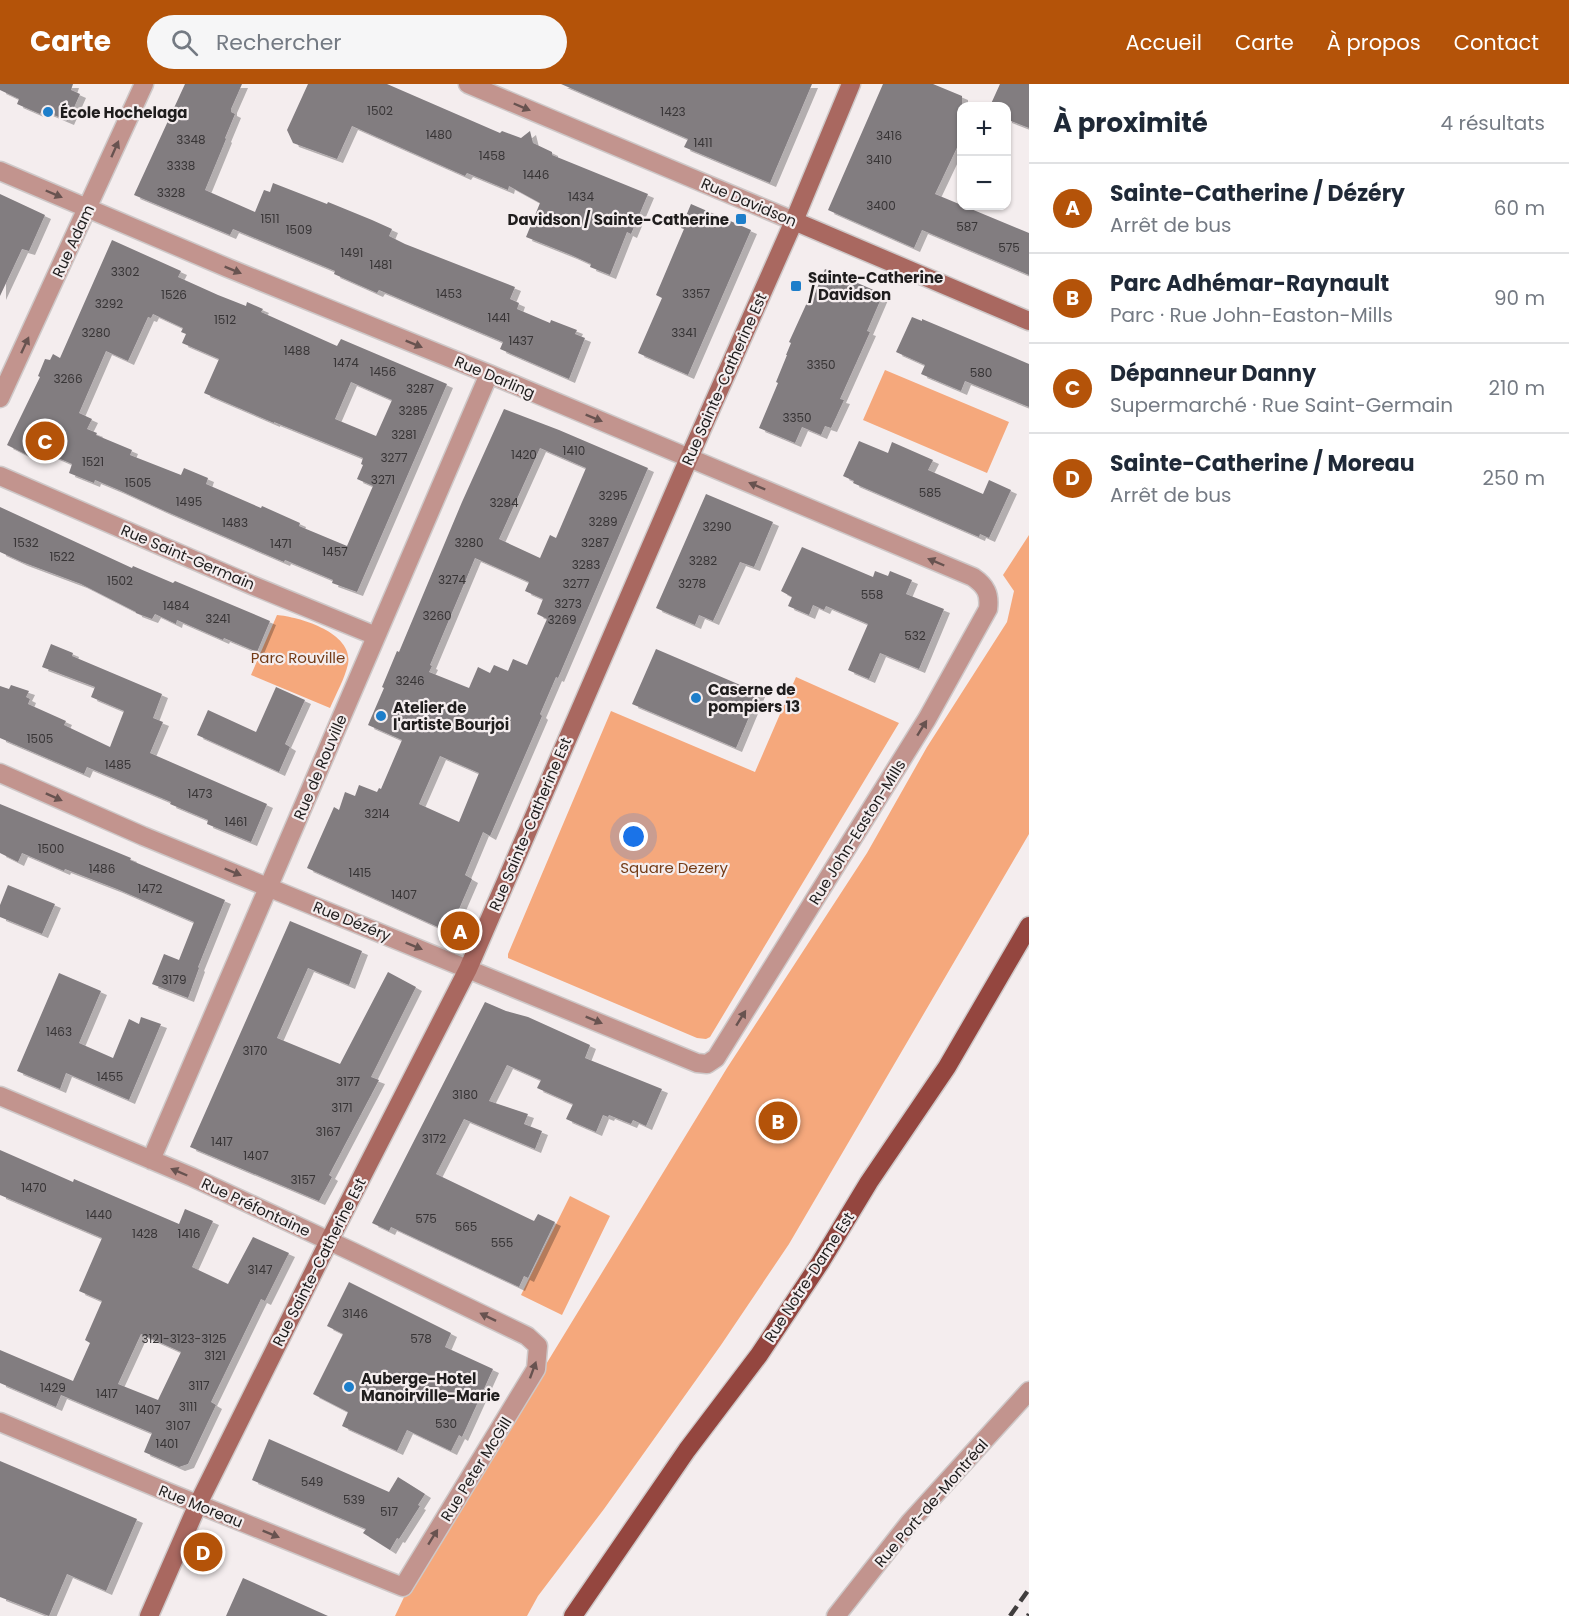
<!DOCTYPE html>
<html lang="fr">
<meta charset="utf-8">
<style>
:root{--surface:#fff;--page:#f6f6f7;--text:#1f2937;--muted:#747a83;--line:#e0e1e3;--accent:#b45309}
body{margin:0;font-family:Poppins,sans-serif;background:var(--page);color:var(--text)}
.controls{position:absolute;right:18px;top:18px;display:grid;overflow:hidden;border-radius:12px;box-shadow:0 2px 4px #0004}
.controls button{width:54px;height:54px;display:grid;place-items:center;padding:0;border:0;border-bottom:2px solid var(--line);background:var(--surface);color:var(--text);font:30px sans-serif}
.you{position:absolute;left:634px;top:753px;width:21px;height:21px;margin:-15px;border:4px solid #fff;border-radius:50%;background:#1a73e8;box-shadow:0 0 0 9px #1a73e833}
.badge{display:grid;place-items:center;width:39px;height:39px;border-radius:50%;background:var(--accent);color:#fff;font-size:20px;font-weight:700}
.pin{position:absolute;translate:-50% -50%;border:3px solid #fff;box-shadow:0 2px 6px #0006}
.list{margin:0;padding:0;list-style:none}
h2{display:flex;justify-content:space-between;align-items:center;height:78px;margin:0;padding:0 24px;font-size:26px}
h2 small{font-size:20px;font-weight:400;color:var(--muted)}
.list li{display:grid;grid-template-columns:39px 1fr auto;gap:18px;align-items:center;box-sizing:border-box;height:90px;padding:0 24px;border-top:2px solid var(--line)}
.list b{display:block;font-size:22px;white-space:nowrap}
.list p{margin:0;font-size:20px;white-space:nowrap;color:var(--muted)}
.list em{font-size:20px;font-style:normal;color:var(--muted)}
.icon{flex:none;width:33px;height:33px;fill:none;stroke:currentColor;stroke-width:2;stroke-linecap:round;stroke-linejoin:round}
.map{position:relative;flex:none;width:1029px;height:1532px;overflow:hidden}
header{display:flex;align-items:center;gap:36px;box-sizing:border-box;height:84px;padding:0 30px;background:var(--accent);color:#fff}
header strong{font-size:28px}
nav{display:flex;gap:33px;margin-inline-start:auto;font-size:21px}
.search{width:420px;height:54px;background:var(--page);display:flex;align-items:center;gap:15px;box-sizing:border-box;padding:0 21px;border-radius:33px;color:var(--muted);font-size:22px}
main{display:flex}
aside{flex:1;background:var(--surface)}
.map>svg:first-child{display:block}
.green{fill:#f5a87c}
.building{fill:#827d80;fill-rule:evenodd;filter:url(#shadow)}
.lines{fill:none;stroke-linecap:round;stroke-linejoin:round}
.street-casing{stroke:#cec8c8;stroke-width:21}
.secondary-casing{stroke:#cec8c8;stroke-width:21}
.primary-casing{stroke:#cec8c8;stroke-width:21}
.street{stroke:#c2948e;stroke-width:18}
.secondary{stroke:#a96860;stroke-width:18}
.primary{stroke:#94463f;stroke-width:18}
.rail{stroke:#413e3e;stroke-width:4.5;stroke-dasharray:12 6;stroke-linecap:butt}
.oneway{fill:#685350}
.poi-dot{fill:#1d7eca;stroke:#f4edee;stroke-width:2}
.labels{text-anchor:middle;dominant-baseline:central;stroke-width:4.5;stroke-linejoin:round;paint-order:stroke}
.number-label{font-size:12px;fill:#383536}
.poi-label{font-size:15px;font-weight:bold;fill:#1f1d1d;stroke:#f4edee;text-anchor:start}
.street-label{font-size:15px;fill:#1f1d1d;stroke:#f4edee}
.park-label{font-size:15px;fill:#733b16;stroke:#f4edee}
</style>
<header>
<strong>Carte</strong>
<div class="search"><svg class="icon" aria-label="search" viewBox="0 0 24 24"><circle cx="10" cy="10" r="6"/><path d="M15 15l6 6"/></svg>Rechercher</div>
<nav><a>Accueil</a><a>Carte</a><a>À propos</a><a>Contact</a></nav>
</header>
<main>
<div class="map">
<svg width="1029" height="1532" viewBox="0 0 1029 1532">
<defs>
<filter id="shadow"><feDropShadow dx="6" dy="4" stdDeviation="0" flood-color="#0004"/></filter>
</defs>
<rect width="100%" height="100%" fill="#f4edee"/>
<!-- green -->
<path class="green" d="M885,286L1009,338L987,389L863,336Z
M1029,451V750L789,1160L721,1261L604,1425L538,1512L527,1532H395L405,1511L727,984L867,769L927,663L1007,538L1014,507L1003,491Z
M277,531C300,533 354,549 348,580C345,594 336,610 330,624L251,591Z
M796,593L899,639L710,953L706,955L697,954L508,874V870L611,627L755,688Z
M570,1112L610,1132L562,1231L521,1211Z"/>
<!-- building -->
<path class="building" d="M0,0H73L71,6L80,10L68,37L42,26L40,30L17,20L19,15L0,6Z
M185,0H242L231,25V28L235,30L225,54L226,55L205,106L255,128L264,106L270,108L273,99L327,120L328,118L372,136L392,145L389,152L405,160L515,203L510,215L519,219L517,225L550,239L551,236L577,246L575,250L585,254L569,295L500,265L503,258L379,206L377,209L334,190L335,187L233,145L230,151L134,111Z
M308,0H387L500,49L502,47L521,54L530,47L533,59L552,68V71L648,110L631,150L627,148L610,191L590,183L591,180L571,171L526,153L540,119L509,102L508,106L467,89L465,92L352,42L337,75L293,59L287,46Z
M561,0H812L770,99L684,63L688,55Z
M883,0H933L962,12V53L935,110L1029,149V191L922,146L914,164L828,126Z
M1000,0H1029V44L1006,35V22H990Z
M0,110L45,131L29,167L22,165L0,212Z
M691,120L751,146L688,291L638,269L662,214L656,211L684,145L681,144Z
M112,156L181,187L178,193L218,211L246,222L247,218L263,225L261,228L337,262L341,255L447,300L357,508L332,499L333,496L285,476L284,478L165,427L119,406L95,396L94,399L69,389L72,380L33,363L29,372L7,361L40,293L38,292L45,275L50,276L53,270L60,274ZM153,230L183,244L181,248L186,250L182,259L219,275L204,309L274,339V338L363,374L361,380L363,381L357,395L373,402L347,462L299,442L300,439L262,422L261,424L206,400L208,394L184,384L181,391L130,371L132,366L96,351L97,349L87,345L92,335L79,329L106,267L128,277L148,233L151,234ZM351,298L392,316L376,352L335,335Z
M825,185L883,210L867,247L870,248L840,315L844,316L831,344L825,342L821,351L802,343L795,359L759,344L778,299L776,298L787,271H786L791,259L789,258L810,212L813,214Z
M912,233L922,237V235L1029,280V323L965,297L961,307L921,290L925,281L896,268Z
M504,325L559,346L648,384L558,594L556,593L540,630L542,632L490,752L483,748L465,791L472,795L449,848L307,784L334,723L339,726L345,708L355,712L359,701L377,708L379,704L381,705L402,656L368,641L384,604L382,603L397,567L399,568L462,418ZM540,364L586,384L556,454L550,451L540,474L499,455ZM475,474L529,498L525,507L543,515L537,530L547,535L527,581L513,575L508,587L494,581L490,589L478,583L469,604L429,588L432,582L430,581ZM440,672L479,689L459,738L419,720Z
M859,357L888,369L892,358L933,376L928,386L983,410L989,396L1011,406L989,454L980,450L979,453L853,399L854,397L843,392Z
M706,410L773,438L754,483L740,478L713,537L699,531L695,541L656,524Z
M0,423L132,484L133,482L173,499L175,497L270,537L257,568L224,554L223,556L177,536L176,540L155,530L152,535L136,529V528L81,500L22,478L0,468Z
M802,463L873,493L875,487L888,492L890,487L912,496L906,510L944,525L919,585L880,569L869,595L848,586L868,540L826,522L824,526L813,521L809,531L788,522L792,513L781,507Z
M51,560L73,569L72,572L162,610L153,634L163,638L150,669L267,720L251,758L207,740L208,736L170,720L171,718L87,683L84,690L0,654V602L9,605L11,601L29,607L26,613L30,615L28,620L66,637L64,641L110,663L124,627L91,613L95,603L42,583Z
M656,565L759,609L736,664L632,620Z
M276,603L305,616L285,660L290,663L279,688L197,651L208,626L256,648Z
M0,720L131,774L130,776L225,816L198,883L199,884L188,914L152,900L164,870L179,876L194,838L117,805L65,785L64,787L22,769L18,778L0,769Z
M8,801L55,820L42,850L0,833V821Z
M290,837L362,867L349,901L308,884L277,954L340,980L388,888L416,903L371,993L379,996L329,1091L332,1093L319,1117L190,1063Z
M59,889L101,907L79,959L113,974L129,935L139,940L141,933L161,940L129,1016L66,989L60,1005L17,987Z
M485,918L506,927L528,933L590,961L585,974L662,1005L646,1042L633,1036L631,1040L609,1031L608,1033L603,1031L596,1048L566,1035L573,1020L537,1004L541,996L507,981L489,1017L528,1030L524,1040L542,1047L535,1065L464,1035L436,1090L534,1137L538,1130L555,1138L528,1194L524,1192L519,1203L391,1143L389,1147L372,1139Z
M0,1066L73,1098L74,1095L179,1140L185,1125L213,1137L192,1183L228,1200L253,1153L289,1169L265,1217L261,1215L226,1287L211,1318L216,1321L188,1380L179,1383L144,1368L152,1349L61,1311L56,1323L0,1299V1266L73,1297L90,1259L85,1256L102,1217L79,1207L102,1154L0,1111ZM141,1250L181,1268L158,1316L118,1300Z
M349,1198L451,1249L445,1263L493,1285L462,1353L459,1351L451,1367L407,1346L397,1367L342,1342L348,1328L313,1310L343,1250L327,1242Z
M269,1355L389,1408L398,1393L425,1410L418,1421L420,1422L399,1455L397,1454L390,1466L363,1449L366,1445L252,1396Z
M0,1377L137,1435L106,1507L67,1490L49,1532L0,1513Z
M243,1494L328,1532H226Z"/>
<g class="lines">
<!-- street casing -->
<g class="street-casing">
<path id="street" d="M468,0L794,137
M0,87L228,184L489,290L973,493C986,502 990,510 988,525L927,635L716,974L707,980L697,979L143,752L0,689
M0,314L144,0
M0,392L254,502L376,552
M0,1012L192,1093L353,1168L527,1252L538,1262L536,1285L403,1503L165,1407L0,1338
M151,1076L489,290
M836,1532L910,1438L1029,1307"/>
</g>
<!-- secondary casing -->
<g class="secondary-casing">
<path id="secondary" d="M794,137L1029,237
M149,1532L198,1420L329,1157L468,885L689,374L794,137L851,0"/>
</g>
<!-- primary casing -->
<g class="primary-casing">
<path id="primary" d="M573,1532L687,1366L759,1271L820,1179L869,1098L947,983L1029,842"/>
</g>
<!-- street -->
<use href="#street" class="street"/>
<!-- secondary -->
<use href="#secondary" class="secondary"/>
<!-- primary -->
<use href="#primary" class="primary"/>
<!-- rail -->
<path class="rail" d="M1010,1532L1029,1505
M1028,1532L1029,1530"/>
</g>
<!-- one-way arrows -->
<defs><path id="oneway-solid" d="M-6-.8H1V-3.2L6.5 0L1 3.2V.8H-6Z" transform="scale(1.5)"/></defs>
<g class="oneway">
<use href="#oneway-solid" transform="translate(522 23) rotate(23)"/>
<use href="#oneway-solid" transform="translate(115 65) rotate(-66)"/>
<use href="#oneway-solid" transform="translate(54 110) rotate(23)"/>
<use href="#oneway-solid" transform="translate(233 186) rotate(22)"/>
<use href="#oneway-solid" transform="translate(414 260) rotate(22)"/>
<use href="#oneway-solid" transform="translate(25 261) rotate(-65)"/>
<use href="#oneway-solid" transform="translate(594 334) rotate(22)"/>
<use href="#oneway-solid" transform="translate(757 402) rotate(-157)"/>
<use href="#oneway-solid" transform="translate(936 478) rotate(-157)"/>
<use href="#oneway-solid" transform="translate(922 644) rotate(-58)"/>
<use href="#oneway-solid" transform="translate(54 713) rotate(24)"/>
<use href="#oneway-solid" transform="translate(233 788) rotate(22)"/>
<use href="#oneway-solid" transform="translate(414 862) rotate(22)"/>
<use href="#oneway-solid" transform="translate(741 934) rotate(-58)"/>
<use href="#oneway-solid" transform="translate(594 936) rotate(22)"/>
<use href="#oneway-solid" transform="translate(179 1088) rotate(-157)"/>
<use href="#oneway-solid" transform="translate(488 1233) rotate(-154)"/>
<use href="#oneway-solid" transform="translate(533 1286) rotate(-70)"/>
<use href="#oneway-solid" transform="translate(271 1450) rotate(22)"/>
<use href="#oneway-solid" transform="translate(433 1453) rotate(-58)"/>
</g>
<!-- markers -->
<g class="poi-dot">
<circle cx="48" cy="28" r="6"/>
<rect x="735" y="129" width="12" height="12" rx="3"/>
<rect x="790" y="196" width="12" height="12" rx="3"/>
<circle cx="696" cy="614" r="6"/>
<circle cx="381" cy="632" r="6"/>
<circle cx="349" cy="1303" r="6"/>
</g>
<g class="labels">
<!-- number labels -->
<g class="number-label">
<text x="380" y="26">1502</text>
<text x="673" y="27">1423</text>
<text x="439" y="50">1480</text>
<text x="889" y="51">3416</text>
<text x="191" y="55">3348</text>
<text x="703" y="58">1411</text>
<text x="492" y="71">1458</text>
<text x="879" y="75">3410</text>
<text x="181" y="81">3338</text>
<text x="536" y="90">1446</text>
<text x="171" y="108">3328</text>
<text x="581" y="112">1434</text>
<text x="881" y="121">3400</text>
<text x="270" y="134">1511</text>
<text x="967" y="142">587</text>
<text x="299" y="145">1509</text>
<text x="1009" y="163">575</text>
<text x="352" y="168">1491</text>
<text x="381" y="180">1481</text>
<text x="125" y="187">3302</text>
<text x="449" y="209">1453</text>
<text x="696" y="209">3357</text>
<text x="174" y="210">1526</text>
<text x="109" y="219">3292</text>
<text x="499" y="233">1441</text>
<text x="225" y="235">1512</text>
<text x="96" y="248">3280</text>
<text x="684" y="248">3341</text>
<text x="521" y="256">1437</text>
<text x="297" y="266">1488</text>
<text x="346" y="278">1474</text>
<text x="821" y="280">3350</text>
<text x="383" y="287">1456</text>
<text x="981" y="288">580</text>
<text x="68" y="294">3266</text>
<text x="420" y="304">3287</text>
<text x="413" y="326">3285</text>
<text x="797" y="333">3350</text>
<text x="404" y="350">3281</text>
<text x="574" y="366">1410</text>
<text x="524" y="370">1420</text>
<text x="394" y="373">3277</text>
<text x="93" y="377">1521</text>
<text x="383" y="395">3271</text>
<text x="138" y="398">1505</text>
<text x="930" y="408">585</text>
<text x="613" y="411">3295</text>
<text x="189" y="417">1495</text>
<text x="504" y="418">3284</text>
<text x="603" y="437">3289</text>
<text x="235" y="438">1483</text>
<text x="717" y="442">3290</text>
<text x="26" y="458">1532</text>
<text x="469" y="458">3280</text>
<text x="595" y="458">3287</text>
<text x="281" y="459">1471</text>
<text x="335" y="467">1457</text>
<text x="62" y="472">1522</text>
<text x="703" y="476">3282</text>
<text x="586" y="480">3283</text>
<text x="452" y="495">3274</text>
<text x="120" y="496">1502</text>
<text x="576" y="499">3277</text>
<text x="692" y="499">3278</text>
<text x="872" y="510">558</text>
<text x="568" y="519">3273</text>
<text x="176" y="521">1484</text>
<text x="437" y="531">3260</text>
<text x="218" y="534">3241</text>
<text x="562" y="535">3269</text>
<text x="915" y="551">532</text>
<text x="410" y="596">3246</text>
<text x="40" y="654">1505</text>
<text x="118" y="680">1485</text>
<text x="200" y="709">1473</text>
<text x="377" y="729">3214</text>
<text x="236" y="737">1461</text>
<text x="51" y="764">1500</text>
<text x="102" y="784">1486</text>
<text x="360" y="788">1415</text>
<text x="150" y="804">1472</text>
<text x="404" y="810">1407</text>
<text x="174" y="895">3179</text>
<text x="59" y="947">1463</text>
<text x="255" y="966">3170</text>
<text x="110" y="992">1455</text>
<text x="348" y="997">3177</text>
<text x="465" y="1010">3180</text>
<text x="342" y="1023">3171</text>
<text x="328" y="1047">3167</text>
<text x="434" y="1054">3172</text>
<text x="222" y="1057">1417</text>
<text x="256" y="1071">1407</text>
<text x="303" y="1095">3157</text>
<text x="34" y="1103">1470</text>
<text x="99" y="1130">1440</text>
<text x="426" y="1134">575</text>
<text x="466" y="1142">565</text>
<text x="145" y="1149">1428</text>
<text x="189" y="1149">1416</text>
<text x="502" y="1158">555</text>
<text x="260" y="1185">3147</text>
<text x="355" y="1229">3146</text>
<text x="184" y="1254">3121-3123-3125</text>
<text x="421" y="1254">578</text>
<text x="215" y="1271">3121</text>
<text x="199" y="1301">3117</text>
<text x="53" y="1303">1429</text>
<text x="107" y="1309">1417</text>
<text x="188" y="1322">3111</text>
<text x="148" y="1325">1407</text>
<text x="446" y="1339">530</text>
<text x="178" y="1341">3107</text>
<text x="167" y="1359">1401</text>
<text x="312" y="1397">549</text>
<text x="354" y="1415">539</text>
<text x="389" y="1427">517</text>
</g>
<!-- poi labels -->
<g class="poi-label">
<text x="60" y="28">École Hochelaga</text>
<text x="729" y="135" text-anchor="end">Davidson / Sainte-Catherine</text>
<text x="808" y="193">Sainte-Catherine<tspan x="808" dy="17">/ Davidson</tspan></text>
<text x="708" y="605">Caserne de<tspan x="708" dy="17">pompiers 13</tspan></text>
<text x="393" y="623">Atelier de<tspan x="393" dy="17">l'artiste Bourjoi</tspan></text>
<text x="361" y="1294">Auberge-Hotel<tspan x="361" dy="17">Manoirville-Marie</tspan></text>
</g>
<!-- street labels -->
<g class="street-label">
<text transform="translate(749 118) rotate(23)">Rue Davidson</text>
<text transform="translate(73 157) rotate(-65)">Rue Adam</text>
<text transform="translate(495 293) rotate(23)">Rue Darling</text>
<text transform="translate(724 295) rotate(-66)">Rue Sainte-Catherine Est</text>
<text transform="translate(188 473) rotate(23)">Rue Saint-Germain</text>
<text transform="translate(320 683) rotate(-67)">Rue de Rouville</text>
<text transform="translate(530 740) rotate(-67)">Rue Sainte-Catherine Est</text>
<text transform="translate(857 748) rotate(-58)">Rue John-Easton-Mills</text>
<text transform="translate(352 837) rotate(22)">Rue Dézéry</text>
<text transform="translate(256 1123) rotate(25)">Rue Préfontaine</text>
<text transform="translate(319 1178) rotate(-63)">Rue Sainte-Catherine Est</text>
<text transform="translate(809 1193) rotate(-57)">Rue Notre-Dame Est</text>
<text transform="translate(476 1385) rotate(-58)">Rue Peter McGill</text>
<text transform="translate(931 1419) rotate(-49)">Rue Port-de-Montréal</text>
<text transform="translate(201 1422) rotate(22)">Rue Moreau</text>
</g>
<!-- park labels -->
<g class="park-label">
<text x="298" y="573">Parc Rouville</text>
<text x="674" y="783">Square Dezery</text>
</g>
</g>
</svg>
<div class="controls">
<button>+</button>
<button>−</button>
</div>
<div class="you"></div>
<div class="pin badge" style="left:460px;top:847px">A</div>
<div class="pin badge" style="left:778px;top:1037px">B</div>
<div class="pin badge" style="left:45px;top:357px">C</div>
<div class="pin badge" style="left:203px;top:1468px">D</div>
</div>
<aside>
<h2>À proximité<small>4 résultats</small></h2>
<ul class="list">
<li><span class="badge">A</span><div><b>Sainte-Catherine / Dézéry</b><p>Arrêt de bus</p></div><em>60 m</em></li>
<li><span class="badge">B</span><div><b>Parc Adhémar-Raynault</b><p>Parc · Rue John-Easton-Mills</p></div><em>90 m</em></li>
<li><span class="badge">C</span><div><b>Dépanneur Danny</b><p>Supermarché · Rue Saint-Germain</p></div><em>210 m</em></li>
<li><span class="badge">D</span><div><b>Sainte-Catherine / Moreau</b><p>Arrêt de bus</p></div><em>250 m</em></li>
</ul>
</aside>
</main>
